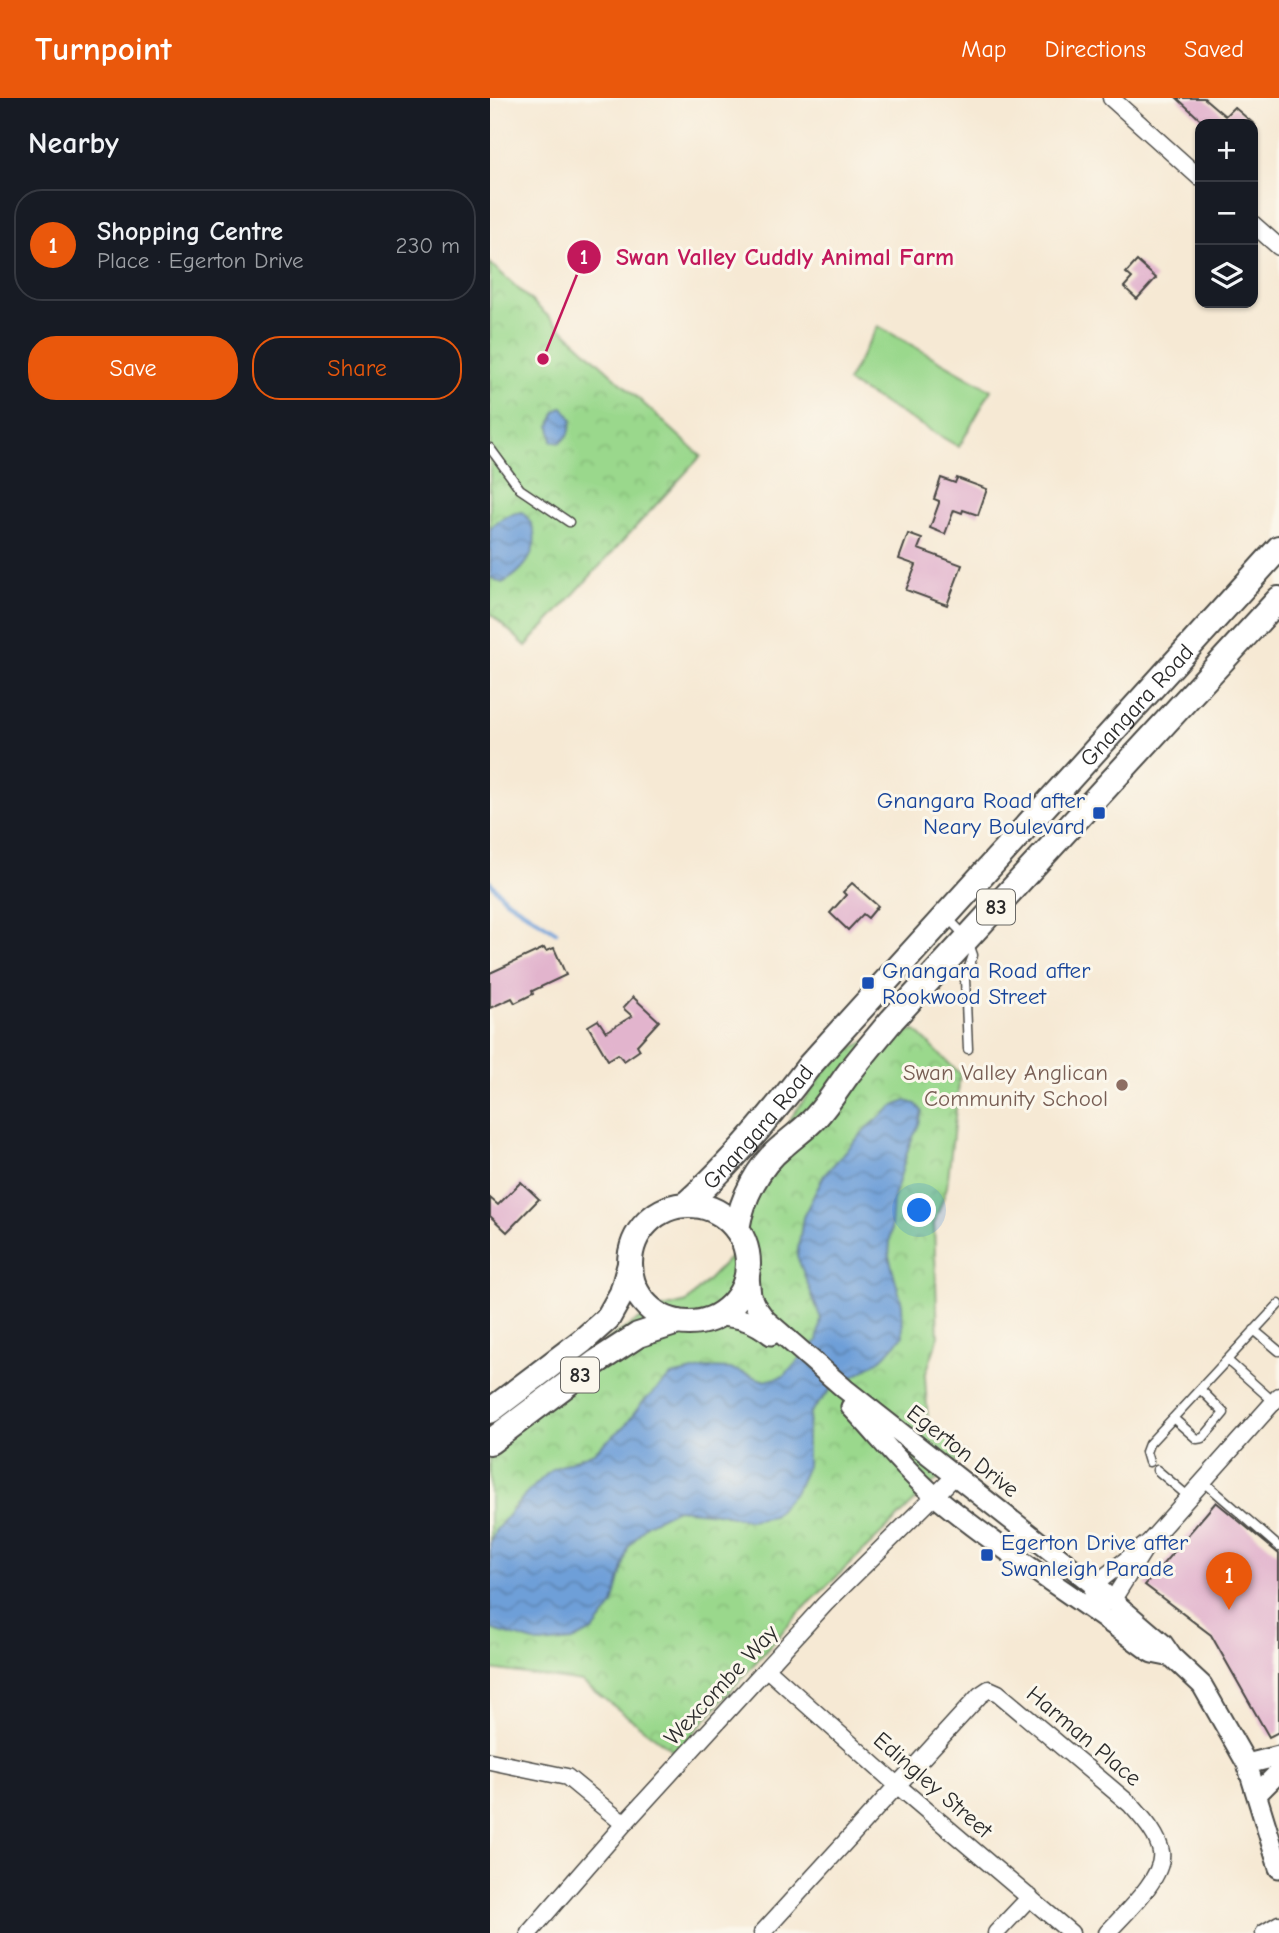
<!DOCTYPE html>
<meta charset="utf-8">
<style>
:root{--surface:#171b24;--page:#242831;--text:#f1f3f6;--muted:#9ea1a6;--line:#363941;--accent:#ea580c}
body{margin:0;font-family:"Comic Neue",sans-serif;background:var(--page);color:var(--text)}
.controls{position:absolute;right:21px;top:21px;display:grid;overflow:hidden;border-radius:14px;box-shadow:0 2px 5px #0004}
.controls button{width:63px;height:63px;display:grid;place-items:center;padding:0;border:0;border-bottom:2px solid var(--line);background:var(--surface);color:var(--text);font:35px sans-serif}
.you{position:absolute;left:430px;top:1113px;width:24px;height:24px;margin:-18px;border:5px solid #fff;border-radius:50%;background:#1a73e8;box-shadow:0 0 0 10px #1a73e833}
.badge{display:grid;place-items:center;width:46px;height:46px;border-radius:50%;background:var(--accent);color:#fff;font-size:23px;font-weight:700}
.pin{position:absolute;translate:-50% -58px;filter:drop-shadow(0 2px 4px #0008)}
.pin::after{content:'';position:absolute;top:37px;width:24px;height:21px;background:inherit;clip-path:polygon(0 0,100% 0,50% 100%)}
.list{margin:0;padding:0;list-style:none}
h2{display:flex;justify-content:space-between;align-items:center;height:91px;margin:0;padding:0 28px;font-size:30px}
h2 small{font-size:23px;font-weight:400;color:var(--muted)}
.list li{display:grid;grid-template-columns:46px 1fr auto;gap:21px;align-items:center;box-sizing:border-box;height:112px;margin:0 14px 14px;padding:0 14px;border:2px solid var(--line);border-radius:28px}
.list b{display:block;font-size:26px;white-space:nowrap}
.list p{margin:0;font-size:23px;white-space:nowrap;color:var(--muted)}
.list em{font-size:23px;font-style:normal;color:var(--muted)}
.actions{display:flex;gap:14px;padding:21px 28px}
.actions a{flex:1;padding:16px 0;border:2px solid var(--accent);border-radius:28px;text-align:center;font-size:24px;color:var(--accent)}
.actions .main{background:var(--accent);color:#fff}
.icon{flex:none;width:38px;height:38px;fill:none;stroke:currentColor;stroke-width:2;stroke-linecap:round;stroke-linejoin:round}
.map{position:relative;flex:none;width:789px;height:1835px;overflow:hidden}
header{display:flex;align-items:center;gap:42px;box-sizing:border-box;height:98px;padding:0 35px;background:var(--accent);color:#fff}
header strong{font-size:33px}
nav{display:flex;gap:38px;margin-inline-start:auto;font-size:24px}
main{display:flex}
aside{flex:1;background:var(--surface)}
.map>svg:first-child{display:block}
.grass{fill:#9ad88c;stroke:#62825c;stroke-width:2}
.park{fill:url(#park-crowns);stroke:#62825c;stroke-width:2}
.water{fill:url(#water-waves);stroke:#4c6582;stroke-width:2}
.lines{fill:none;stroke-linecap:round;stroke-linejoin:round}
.stream{stroke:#6e9fd8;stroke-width:4.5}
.building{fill:#e2b4cd}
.service-casing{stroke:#494844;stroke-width:11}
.minor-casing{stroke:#494844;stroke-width:19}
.tertiary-casing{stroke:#494844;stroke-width:23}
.primary-casing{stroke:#494844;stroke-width:28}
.service{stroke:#fff;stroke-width:8}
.minor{stroke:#fff;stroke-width:16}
.tertiary{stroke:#fff;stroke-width:19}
.primary{stroke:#fff;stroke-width:24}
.transit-dot{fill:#1a4fb4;stroke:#fbf7ec;stroke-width:2.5}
.education-dot{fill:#8d6e63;stroke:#fbf7ec;stroke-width:2.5}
.labels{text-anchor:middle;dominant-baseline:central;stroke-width:6;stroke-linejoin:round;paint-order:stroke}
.shield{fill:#fbf7ec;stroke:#696865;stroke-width:2}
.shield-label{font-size:21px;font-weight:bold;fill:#2b2b2b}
.street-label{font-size:23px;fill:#2b2b2b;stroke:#fbf7ec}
.transit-label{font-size:23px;fill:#164399;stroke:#fbf7ec;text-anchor:start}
.education-label{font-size:23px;fill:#785e54;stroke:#fbf7ec;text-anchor:end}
.leader{fill:none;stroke:#c2185b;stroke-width:2.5}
.callout-dot{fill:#c2185b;stroke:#fbf7ec;stroke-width:2.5}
.mark-label{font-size:21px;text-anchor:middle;font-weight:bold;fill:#fff}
.callout-label{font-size:24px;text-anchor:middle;font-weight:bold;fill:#c2185b;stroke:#fbf7ec;stroke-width:6;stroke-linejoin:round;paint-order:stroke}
</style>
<header>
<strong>Turnpoint</strong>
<nav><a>Map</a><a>Directions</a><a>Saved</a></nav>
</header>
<main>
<aside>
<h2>Nearby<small></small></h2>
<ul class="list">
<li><span class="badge">1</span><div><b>Shopping Centre</b><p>Place · Egerton Drive</p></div><em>230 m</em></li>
</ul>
<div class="actions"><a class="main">Save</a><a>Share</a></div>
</aside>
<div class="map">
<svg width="789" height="1835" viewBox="0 0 789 1835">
<defs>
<pattern id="park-crowns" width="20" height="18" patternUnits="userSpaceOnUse" patternTransform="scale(1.75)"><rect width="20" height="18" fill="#9ad88c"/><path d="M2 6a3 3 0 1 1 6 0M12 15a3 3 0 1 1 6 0" fill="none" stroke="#85ba79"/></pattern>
<pattern id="water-waves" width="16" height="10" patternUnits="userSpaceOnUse" patternTransform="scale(1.75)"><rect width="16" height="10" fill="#6e9fd8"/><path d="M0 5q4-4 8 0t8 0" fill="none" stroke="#5b82af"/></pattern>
</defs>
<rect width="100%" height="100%" fill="#fbf7ec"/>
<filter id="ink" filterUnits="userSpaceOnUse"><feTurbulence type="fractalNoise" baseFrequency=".0143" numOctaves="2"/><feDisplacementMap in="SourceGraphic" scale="14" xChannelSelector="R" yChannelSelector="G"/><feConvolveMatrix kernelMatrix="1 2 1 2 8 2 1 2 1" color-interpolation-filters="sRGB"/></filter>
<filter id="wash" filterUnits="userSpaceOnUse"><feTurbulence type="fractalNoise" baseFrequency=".00686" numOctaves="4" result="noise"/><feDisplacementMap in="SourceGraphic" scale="28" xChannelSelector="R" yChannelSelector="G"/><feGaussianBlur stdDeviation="1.57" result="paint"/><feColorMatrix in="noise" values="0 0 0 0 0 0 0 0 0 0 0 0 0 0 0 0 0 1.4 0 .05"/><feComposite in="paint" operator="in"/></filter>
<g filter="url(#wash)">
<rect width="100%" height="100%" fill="#f6e9d4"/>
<!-- grass -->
<path class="grass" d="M388,228L501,292L469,349L357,284Z"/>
<!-- park -->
<path class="park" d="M0,165L211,358L36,548L0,515Z
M426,933L470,976L457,1089L444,1126L448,1240L435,1278L438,1325L475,1355L310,1514L186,1655L92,1584L0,1571V1336L121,1239L165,1212L197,1204L248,1151L247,1131L276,1067L303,1017L347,957L392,936Z"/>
<!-- water -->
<path class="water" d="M73,309L82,321L79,336L70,345L62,343L60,328L66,313Z
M32,414C58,438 40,472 12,485L0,479V431C10,420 18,416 32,414Z
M416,1003L426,1006L432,1013L429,1026L419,1048L403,1103L399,1158L412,1206L413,1238L395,1258L372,1274L341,1291L320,1315L317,1337V1368L306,1393L283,1418L259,1422L227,1415L187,1411L157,1426L138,1450L123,1507L104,1532L83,1543L51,1546L0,1531V1445L5,1433L36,1396L62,1371L104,1354L135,1328L151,1306L181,1278L217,1270L242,1271L275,1283L294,1278L327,1243L331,1221L307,1158L313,1119L334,1077L376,1031L402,1009Z"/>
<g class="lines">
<!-- stream -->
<path class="stream" d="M0,784L15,801L66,834"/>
</g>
<g id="blocks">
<!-- building -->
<path class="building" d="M687,0H714L735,18L744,9L764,26H715Z
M647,163L666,180L647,201L634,189L642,180L636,175Z
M451,380L465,385L467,380L497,391L488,417L473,412L472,415L464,412L455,436L440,430L449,405V403L444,401Z
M418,436L432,441L428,451L472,467L457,507L416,492L426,467L409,461Z
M362,785L388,808L378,820L373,816L358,832L340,815L356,797L353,794Z
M54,850L56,853L64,850L76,877L42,893L43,896L25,905L22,900L0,910V875Z
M143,899L169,923L147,947L150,952L134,963L128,956L118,962L98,928L108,922L116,934L142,918L133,910Z
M31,1084L49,1101L17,1134L0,1118V1100L8,1107Z
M726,1404L789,1456V1634L779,1639L721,1537L655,1487Z"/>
</g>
</g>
<g filter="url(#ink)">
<use href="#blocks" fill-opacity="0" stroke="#494844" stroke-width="2"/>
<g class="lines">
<!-- service casing -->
<g class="service-casing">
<path id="service" d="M0,350L30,391L79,424
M457,819L477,840L483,857L475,881L478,951
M764,1232L789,1253
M737,1262L784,1304
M683,1320L707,1341L713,1340L734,1315L710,1291
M659,1364L656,1354L659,1346L789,1206
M667,1372L699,1399
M713,1383L789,1449"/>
</g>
<!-- minor casing -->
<g class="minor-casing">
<path id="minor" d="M621,0L710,80
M763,126L789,149
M659,1444L604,1487L600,1510L622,1503L659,1444L789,1298
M277,1571L408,1688L581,1835
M0,1663L77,1679L134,1726
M39,1835L134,1726L335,1506L466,1377
M272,1835L490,1597L499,1591L508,1595L641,1707C652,1720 668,1736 671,1754C675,1779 634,1816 617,1835
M506,1835L540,1799
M774,1835L789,1826"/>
</g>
<!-- tertiary casing -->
<g class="tertiary-casing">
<path id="tertiary" d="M258,1169L261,1198L265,1207L276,1222L355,1291L604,1487L673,1546L682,1559L712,1587L757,1666L789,1770
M227,1218C249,1219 264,1223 281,1237
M361,1309C389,1338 413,1371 445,1398C514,1455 591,1502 662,1555L682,1559
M757,1666L789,1658
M768,1695L789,1674"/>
</g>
<!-- primary casing -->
<g class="primary-casing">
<g id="primary">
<path id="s1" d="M195,1107C242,1065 281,1018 319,968L789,450"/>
<circle cx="199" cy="1166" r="59"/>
<path d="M247,1131C252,1100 268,1068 293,1048C304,1038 316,1030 326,1019C338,1006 347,991 358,976C372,958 387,940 402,922L789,501"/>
<path d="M0,1313L91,1244L118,1220L132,1195L140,1166"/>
<path d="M0,1344L105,1265L148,1237L188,1224"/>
</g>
</g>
<!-- service -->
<use href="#service" class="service"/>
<!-- minor -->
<use href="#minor" class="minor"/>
<!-- tertiary -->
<use href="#tertiary" class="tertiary"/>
<!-- primary -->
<use href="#primary" class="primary"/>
</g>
</g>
<!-- markers -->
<g class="transit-dot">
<rect x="602" y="708" width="14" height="14" rx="3.5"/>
<rect x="371" y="878" width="14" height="14" rx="3.5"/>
<rect x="490" y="1450" width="14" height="14" rx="3.5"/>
</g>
<circle class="education-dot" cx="632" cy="987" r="7"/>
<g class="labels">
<!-- shield labels -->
<g class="shield">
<rect x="487" y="791.5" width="38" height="35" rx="5"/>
<rect x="71" y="1259.5" width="38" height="35" rx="5"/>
</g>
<g class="shield-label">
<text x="506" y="809">83</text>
<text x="90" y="1277">83</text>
</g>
<!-- street labels -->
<g class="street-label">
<text stroke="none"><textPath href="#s1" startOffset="674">Gnangara Road</textPath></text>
<text stroke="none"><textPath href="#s1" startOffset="107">Gnangara Road</textPath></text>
<text transform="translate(473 1353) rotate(38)">Egerton Drive</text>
<text transform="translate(231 1587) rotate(-47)">Wexcombe Way</text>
<text transform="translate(594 1638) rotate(40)">Harman Place</text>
<text transform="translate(443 1687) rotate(41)">Edingley Street</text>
</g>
<!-- transit labels -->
<g class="transit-label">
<text x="595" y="702" text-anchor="end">Gnangara Road after<tspan x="595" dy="26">Neary Boulevard</tspan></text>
<text x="392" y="872">Gnangara Road after<tspan x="392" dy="26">Rookwood Street</tspan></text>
<text x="511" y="1444">Egerton Drive after<tspan x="511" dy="26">Swanleigh Parade</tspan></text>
</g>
<!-- education labels -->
<g class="education-label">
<text x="618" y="974">Swan Valley Anglican<tspan x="618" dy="26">Community School</tspan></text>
</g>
</g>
<!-- callouts -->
<path class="leader" d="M53 261L94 159"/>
<g class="callout-dot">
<circle cx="53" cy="261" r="7"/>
<circle cx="94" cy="159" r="18"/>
</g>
<g class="mark-label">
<text x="94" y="166">1</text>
</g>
<g class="callout-label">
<text x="295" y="167">Swan Valley Cuddly Animal Farm</text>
</g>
</svg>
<div class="controls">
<button>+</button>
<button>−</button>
<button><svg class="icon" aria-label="layers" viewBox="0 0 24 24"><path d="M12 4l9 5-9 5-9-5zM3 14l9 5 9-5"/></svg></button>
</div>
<div class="you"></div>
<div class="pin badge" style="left:739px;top:1512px">1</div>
</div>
</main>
